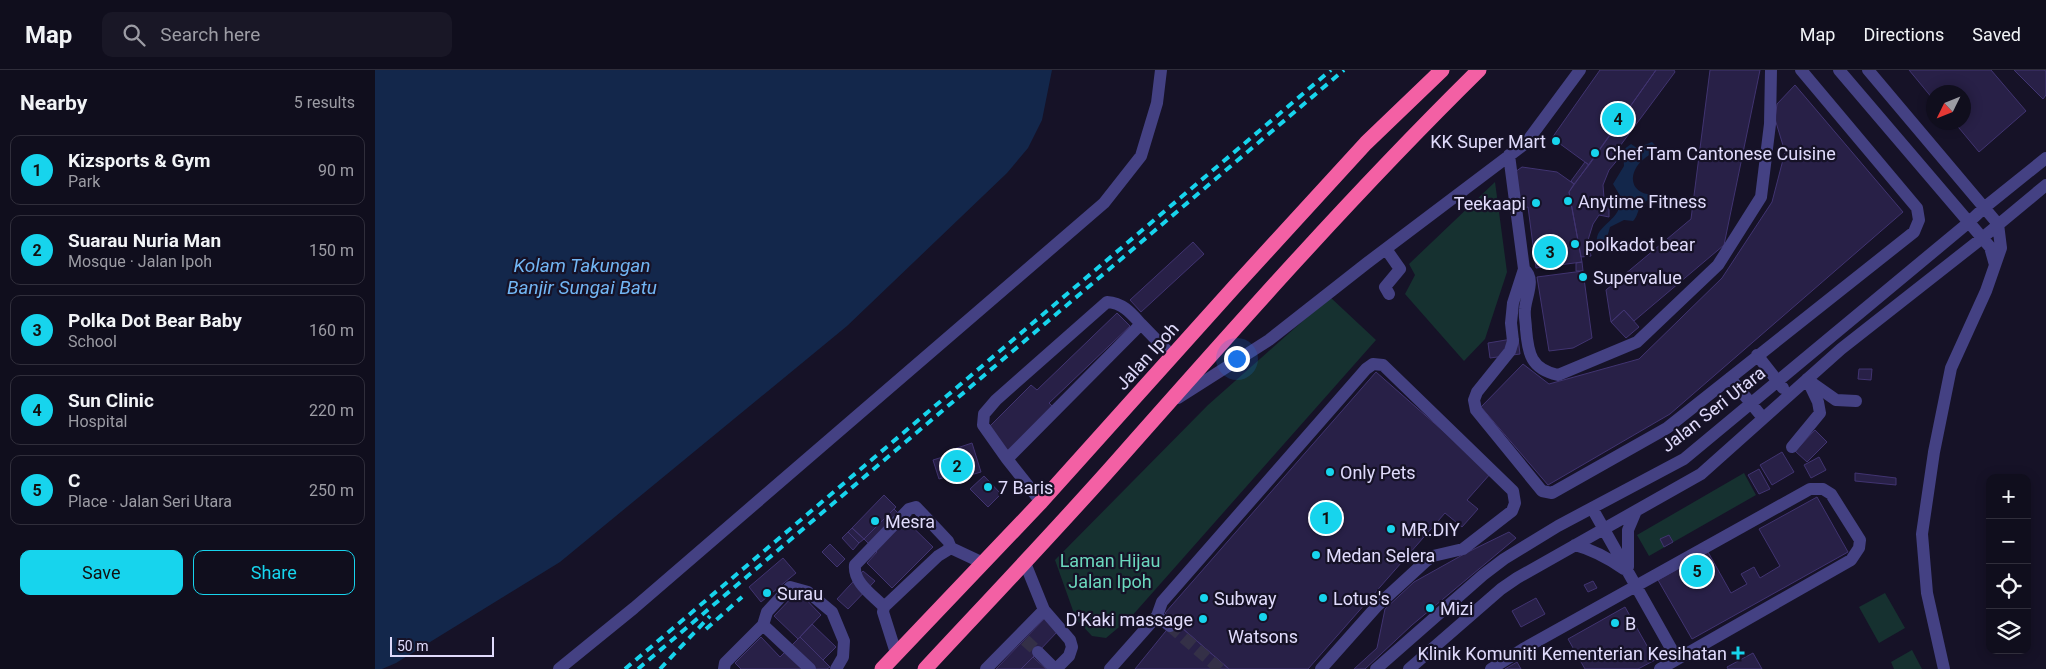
<!DOCTYPE html>
<meta charset="utf-8">
<style>
:root{--surface:#100e1d;--page:#191726;--text:#f1f3f6;--muted:#9c9ca4;--line:#302e3b;--accent:#17d4ed}
body{margin:0;font-family:Roboto,sans-serif;background:var(--page);color:var(--text)}
.controls{position:absolute;right:15px;bottom:15px;display:grid;overflow:hidden;border-radius:10px;box-shadow:0 2px 12px #0003}
.controls button{width:45px;height:45px;display:grid;place-items:center;padding:0;border:0;border-bottom:1px solid var(--line);background:var(--surface);color:var(--text);font:25px sans-serif}
.compass{position:absolute;left:1551px;top:15px;width:45px;height:45px;border-radius:50%;background:var(--surface);box-shadow:0 2px 12px #0003;rotate:227deg}
.scale{position:absolute;left:15px;bottom:12px;width:104px;box-sizing:border-box;padding-left:5px;border:2px solid #e0dbfc;border-top:0;font-size:14px;line-height:18px;white-space:nowrap;color:#e0dbfc;-webkit-text-stroke:4px #161227;paint-order:stroke}
.you{position:absolute;left:861px;top:288px;width:18px;height:18px;margin:-12px;border:4px solid #fff;border-radius:50%;background:#1a73e8;box-shadow:0 0 0 8px #1a73e833}
.badge{display:grid;place-items:center;width:32px;height:32px;border-radius:50%;background:var(--accent);color:#111;font-size:16px;font-weight:700}
.pin{position:absolute;translate:-50% -50%;border:2px solid #fff;box-shadow:0 1px 5px #0006}
.list{margin:0;padding:0;list-style:none}
h2{display:flex;justify-content:space-between;align-items:center;height:65px;margin:0;padding:0 20px;font-size:21px}
h2 small{font-size:16px;font-weight:400;color:var(--muted)}
.list li{display:grid;grid-template-columns:32px 1fr auto;gap:15px;align-items:center;box-sizing:border-box;height:70px;margin:0 10px 10px;padding:0 10px;border:1px solid var(--line);border-radius:10px}
.list b{display:block;font-size:19px;white-space:nowrap}
.list p{margin:0;font-size:16px;white-space:nowrap;color:var(--muted)}
.list em{font-size:16px;font-style:normal;color:var(--muted)}
.actions{display:flex;gap:10px;padding:15px 20px}
.actions a{flex:1;padding:11px 0;border:1px solid var(--accent);border-radius:10px;text-align:center;font-size:18px;color:var(--accent)}
.actions .main{background:var(--accent);color:#111}
.icon{flex:none;width:28px;height:28px;fill:none;stroke:currentColor;stroke-width:2;stroke-linecap:round;stroke-linejoin:round}
.map{position:relative;flex:none;width:1671px;height:599px;overflow:hidden}
header{display:flex;align-items:center;gap:30px;box-sizing:border-box;height:70px;padding:0 25px;background:var(--surface);border-bottom:1px solid var(--line)}
header strong{font-size:24px}
nav{display:flex;gap:28px;margin-inline-start:auto;font-size:18px}
.search{width:350px;height:45px;background:var(--page);display:flex;align-items:center;gap:12px;box-sizing:border-box;padding:0 18px;border-radius:10px;color:var(--muted);font-size:19px}
main{display:flex}
aside{flex:1;background:var(--surface)}
.map>svg:first-child{display:block}
.green{fill:#163130}
.water{fill:#13274b}
.building{fill:#282047;stroke:#413471}
.lines{fill:none;stroke-linecap:round;stroke-linejoin:round}
.minor-tunnel{stroke:#343047;stroke-width:12;stroke-dasharray:12 6;stroke-linecap:butt}
.minor{stroke:#444183;stroke-width:12}
.highway{stroke:#f360a4;stroke-width:15}
.rail{stroke:#17d4ed;stroke-width:4;stroke-dasharray:8 6;stroke-linecap:butt}
.poi-dot{fill:#17d4ed;stroke:#161227;stroke-width:2}
.labels{text-anchor:middle;dominant-baseline:central;stroke-width:4.5;stroke-linejoin:round;paint-order:stroke}
.poi-label{font-size:18px;fill:#e0dbfc;stroke:#161227;text-anchor:start}
.street-label{font-size:18px;fill:#e0dbfc;stroke:#161227}
.park-label{font-size:18px;fill:#6cd8be;stroke:#161227}
.water-label{font-size:19px;font-style:italic;fill:#72b6f4;stroke:#161227}
</style>
<header>
<strong>Map</strong>
<div class="search"><svg class="icon" aria-label="search" viewBox="0 0 24 24"><circle cx="10" cy="10" r="6"/><path d="M15 15l6 6"/></svg>Search here</div>
<nav><a>Map</a><a>Directions</a><a>Saved</a></nav>
</header>
<main>
<aside>
<h2>Nearby<small>5 results</small></h2>
<ul class="list">
<li><span class="badge">1</span><div><b>Kizsports &amp; Gym</b><p>Park</p></div><em>90 m</em></li>
<li><span class="badge">2</span><div><b>Suarau Nuria Man</b><p>Mosque · Jalan Ipoh</p></div><em>150 m</em></li>
<li><span class="badge">3</span><div><b>Polka Dot Bear Baby</b><p>School</p></div><em>160 m</em></li>
<li><span class="badge">4</span><div><b>Sun Clinic</b><p>Hospital</p></div><em>220 m</em></li>
<li><span class="badge">5</span><div><b>C</b><p>Place · Jalan Seri Utara</p></div><em>250 m</em></li>
</ul>
<div class="actions"><a class="main">Save</a><a>Share</a></div>
</aside>
<div class="map">
<svg width="1671" height="599" viewBox="0 0 1671 599">
<rect width="100%" height="100%" fill="#161227"/>
<!-- green -->
<path class="green" d="M1120,112L1132,202L1110,269L1089,291L1030,224L1040,205L1034,194Z
M955,227L1001,270L756,547L731,568L717,566L701,549L680,490L833,335Z
M1369,403L1381,425L1274,486L1262,465Z
M1510,523L1530,558L1504,573L1484,537Z
M1537,580L1547,599H1519L1516,592Z"/>
<!-- water -->
<path class="water" d="M0,0H677L667,50L653,78L632,103L472,256L185,492L21,593L7,599H0Z
M1277,72L1280,75L1279,81C1272,87 1263,92 1260,100C1252,117 1268,128 1283,123C1278,129 1270,130 1266,136C1262,141 1263,146 1258,151L1249,150L1235,157L1230,175L1224,178C1216,162 1232,156 1241,144C1244,140 1245,134 1247,129L1238,114L1249,96L1248,80L1256,74L1262,78Z"/>
<!-- building -->
<path class="building" d="M1225,0H1281L1214,95L1177,68Z
M1281,0H1299L1300,2L1245,76V87L1234,100L1228,115L1229,128L1234,137V147L1224,145L1218,154L1213,170L1216,186L1206,187L1194,122Z
M1335,0H1385L1349,175L1259,251L1249,240L1236,252L1231,220L1316,149Z
M1534,0H1616L1651,41L1604,82L1579,52H1588V22H1558V29Z
M1639,0H1669L1671,1V25L1668,29Z
M1420,15L1528,142L1295,344L1173,415L1106,337L1148,294L1174,314L1264,289L1347,208L1397,132L1410,82L1400,49L1402,34Z
M1210,92L1214,95L1199,114L1196,111Z
M1147,97L1182,102L1199,114L1194,122L1207,192L1161,198L1153,137L1144,139L1140,102Z
M818,172L829,184L766,242L755,230Z
M1207,192L1208,201H1201V193Z
M1208,201L1217,268L1198,278L1174,281L1162,207Z
M1249,240L1264,257L1251,268L1236,252Z
M742,243L755,256L674,333L679,338L633,381L613,358L656,315L662,320Z
M1143,268L1145,284L1115,288L1113,273Z
M1484,299H1497L1496,310L1483,309Z
M1001,302L1116,403L1092,430L1103,439L1087,457L1070,443L933,599H854L790,543Z
M1440,360L1452,372L1432,392L1420,381Z
M597,373L606,402L582,409L580,404L564,409L558,390L574,385L573,381Z
M1407,382L1419,402L1397,415L1385,395Z
M1444,387L1451,400L1436,408L1429,395Z
M1384,399L1395,419L1384,424L1373,405Z
M1480,403L1521,408V415L1480,411Z
M609,406L626,424L613,437L595,419Z
M509,425L521,437L489,469L477,458Z
M1442,427L1473,482L1317,569L1283,510L1333,482L1356,523L1372,514L1366,504L1379,497L1385,508L1405,496L1384,459Z
M519,439L558,477L517,518L492,493L502,482L489,469Z
M477,458L489,469L484,473L473,462Z
M473,462L484,473L478,480L467,468Z
M1134,462L1141,468L1037,555L990,599H979L1002,578L1010,539L1039,512L1091,483Z
M1294,465L1298,472L1289,477L1285,469Z
M455,474L470,489L462,497L447,482Z
M408,488L421,503L386,532L374,517Z
M488,501L500,511L473,539L462,529Z
M1218,511L1222,518L1213,522L1209,515Z
M423,521L446,545L423,569L399,546Z
M1161,528L1170,544L1146,557L1137,541Z
M1250,537L1280,590L1263,599H1210L1193,569Z
M670,548L683,561L663,582L646,599H621Z
M799,551L854,599H760Z
M437,554L461,577L448,590L425,567Z
M386,567L405,587L425,567L455,597L452,599H366L360,593Z
M1378,583L1387,599H1353L1352,597Z
M658,587L671,599H646Z
M1142,592L1146,599H1130Z"/>
<g class="lines">
<!-- minor-tunnel -->
<path class="minor-tunnel" d="M795,556L845,599
M650,570L663,582"/>
<!-- minor -->
<path class="minor" d="M1464,0L1615,177L1620,195
M1493,0L1623,154L1626,178L1611,221L1576,298L1559,382L1547,464L1552,523L1569,599
M1134,85L1149,199C1161,209 1151,226 1150,239C1149,246 1151,252 1151,259C1153,284 1156,299 1183,305L1262,272L1343,195L1386,127L1395,54L1396,0
M1011,179L1025,199L1010,217L1014,224
M1149,199L1138,233L1136,253L1138,271L1135,281L1102,322L1099,330L1101,340L1167,421L1177,423L1292,358L1539,162L1544,150L1542,138L1426,0
M1382,285L1408,318
M1355,308L1388,348
M1434,311L1461,330L1481,331
M803,328L894,270L992,193L1151,73L1205,0
M1417,377L1445,343L1443,332L1432,309
M632,389L608,355L609,344L621,330L732,232C748,233 756,243 766,254
M666,432L632,389L766,254L797,286
M1217,438L1302,589
M1200,475C1219,480 1233,488 1249,499
M650,493L669,540L695,570L697,577L694,586L681,599
M1253,497V460L1261,441
M509,537C498,525 478,513 480,495L534,439L541,437L573,471L576,478
M782,546L795,556
M388,555L392,542L415,517L433,522L457,542L469,571L468,587L461,599
M663,582L680,599
M521,583L508,542L509,537L563,486L576,478L608,493
M184,599L259,538L729,133L766,86L782,33L786,0
M349,599L350,593L388,555L435,599
M611,599L669,540
M735,599L782,546L787,532L991,299L998,294L1008,295L1138,421L1140,433L1137,441L1088,479L1058,486L1051,491L1002,536L946,599
M1001,599L1108,505L1129,489L1183,456L1309,389L1593,153L1610,137L1671,88
M1034,599L1126,519L1142,508L1326,404L1466,279L1606,169L1671,115
M1116,599L1148,579L1435,419H1448L1456,424L1485,470L1484,478L1476,490L1285,599"/>
<!-- highway -->
<path class="highway" d="M507,599L666,432L861,215L991,73L1067,0
M550,599C617,527 685,456 750,382C865,252 980,122 1104,0"/>
<!-- rail -->
<path class="rail" d="M331,559L367,527
M250,599L956,0
M263,599L969,0
M285,599L335,546"/>
</g>
<!-- markers -->
<g class="poi-dot">
<circle cx="1181" cy="71" r="5"/>
<circle cx="1220" cy="83" r="5"/>
<circle cx="1193" cy="131" r="5"/>
<circle cx="1161" cy="133" r="5"/>
<circle cx="1200" cy="174" r="5"/>
<circle cx="1208" cy="207" r="5"/>
<circle cx="955" cy="402" r="5"/>
<circle cx="613" cy="417" r="5"/>
<circle cx="500" cy="451" r="5"/>
<circle cx="1016" cy="459" r="5"/>
<circle cx="941" cy="485" r="5"/>
<circle cx="392" cy="523" r="5"/>
<circle cx="829" cy="528" r="5"/>
<circle cx="948" cy="528" r="5"/>
<circle cx="1055" cy="538" r="5"/>
<circle cx="888" cy="547" r="5"/>
<circle cx="828" cy="549" r="5"/>
<circle cx="1240" cy="553" r="5"/>
<path d="M1360.5 575.5h5v5h5v5h-5v5h-5v-5h-5v-5h5z"/>
</g>
<g class="labels">
<!-- poi labels -->
<g class="poi-label">
<text x="1171" y="71" text-anchor="end">KK Super Mart</text>
<text x="1230" y="83">Chef Tam Cantonese Cuisine</text>
<text x="1203" y="131">Anytime Fitness</text>
<text x="1151" y="133" text-anchor="end">Teekaapi</text>
<text x="1210" y="174">polkadot bear</text>
<text x="1218" y="207">Supervalue</text>
<text x="965" y="402">Only Pets</text>
<text x="623" y="417">7 Baris</text>
<text x="510" y="451">Mesra</text>
<text x="1026" y="459">MR.DIY</text>
<text x="951" y="485">Medan Selera</text>
<text x="402" y="523">Surau</text>
<text x="839" y="528">Subway</text>
<text x="958" y="528">Lotus's</text>
<text x="1065" y="538">Mizi</text>
<text x="818" y="549" text-anchor="end">D'Kaki massage</text>
<text x="1250" y="553">B</text>
<text x="888" y="566" text-anchor="middle">Watsons</text>
<text x="1352" y="583" text-anchor="end">Klinik Komuniti Kementerian Kesihatan</text>
</g>
<!-- street labels -->
<g class="street-label">
<text transform="translate(772 286) rotate(-48)">Jalan Ipoh</text>
<text transform="translate(1338 339) rotate(-38)">Jalan Seri Utara</text>
</g>
<!-- park labels -->
<g class="park-label">
<text x="735" y="490">Laman Hijau<tspan x="735" dy="21">Jalan Ipoh</tspan></text>
</g>
<!-- water labels -->
<g class="water-label">
<text x="207" y="195">Kolam Takungan<tspan x="207" dy="22">Banjir Sungai Batu</tspan></text>
</g>
</g>
</svg>
<div class="controls">
<button>+</button>
<button>−</button>
<button><svg class="icon" aria-label="locate" viewBox="0 0 24 24"><circle cx="12" cy="12" r="6"/><path d="M12 2v4M12 18v4M2 12h4M18 12h4"/></svg></button>
<button><svg class="icon" aria-label="layers" viewBox="0 0 24 24"><path d="M12 4l9 5-9 5-9-5zM3 14l9 5 9-5"/></svg></button>
</div>
<svg class="compass" viewBox="-18 -18 36 36"><path d="M0-13l5 13h-10z" fill="#e53935"/><path d="M0 13l5-13h-10z" fill="#9c9ca4"/></svg>
<div class="scale">50 m</div>
<div class="you"></div>
<div class="pin badge" style="left:951px;top:448px">1</div>
<div class="pin badge" style="left:582px;top:396px">2</div>
<div class="pin badge" style="left:1175px;top:182px">3</div>
<div class="pin badge" style="left:1243px;top:49px">4</div>
<div class="pin badge" style="left:1322px;top:501px">5</div>
</div>
</main>
